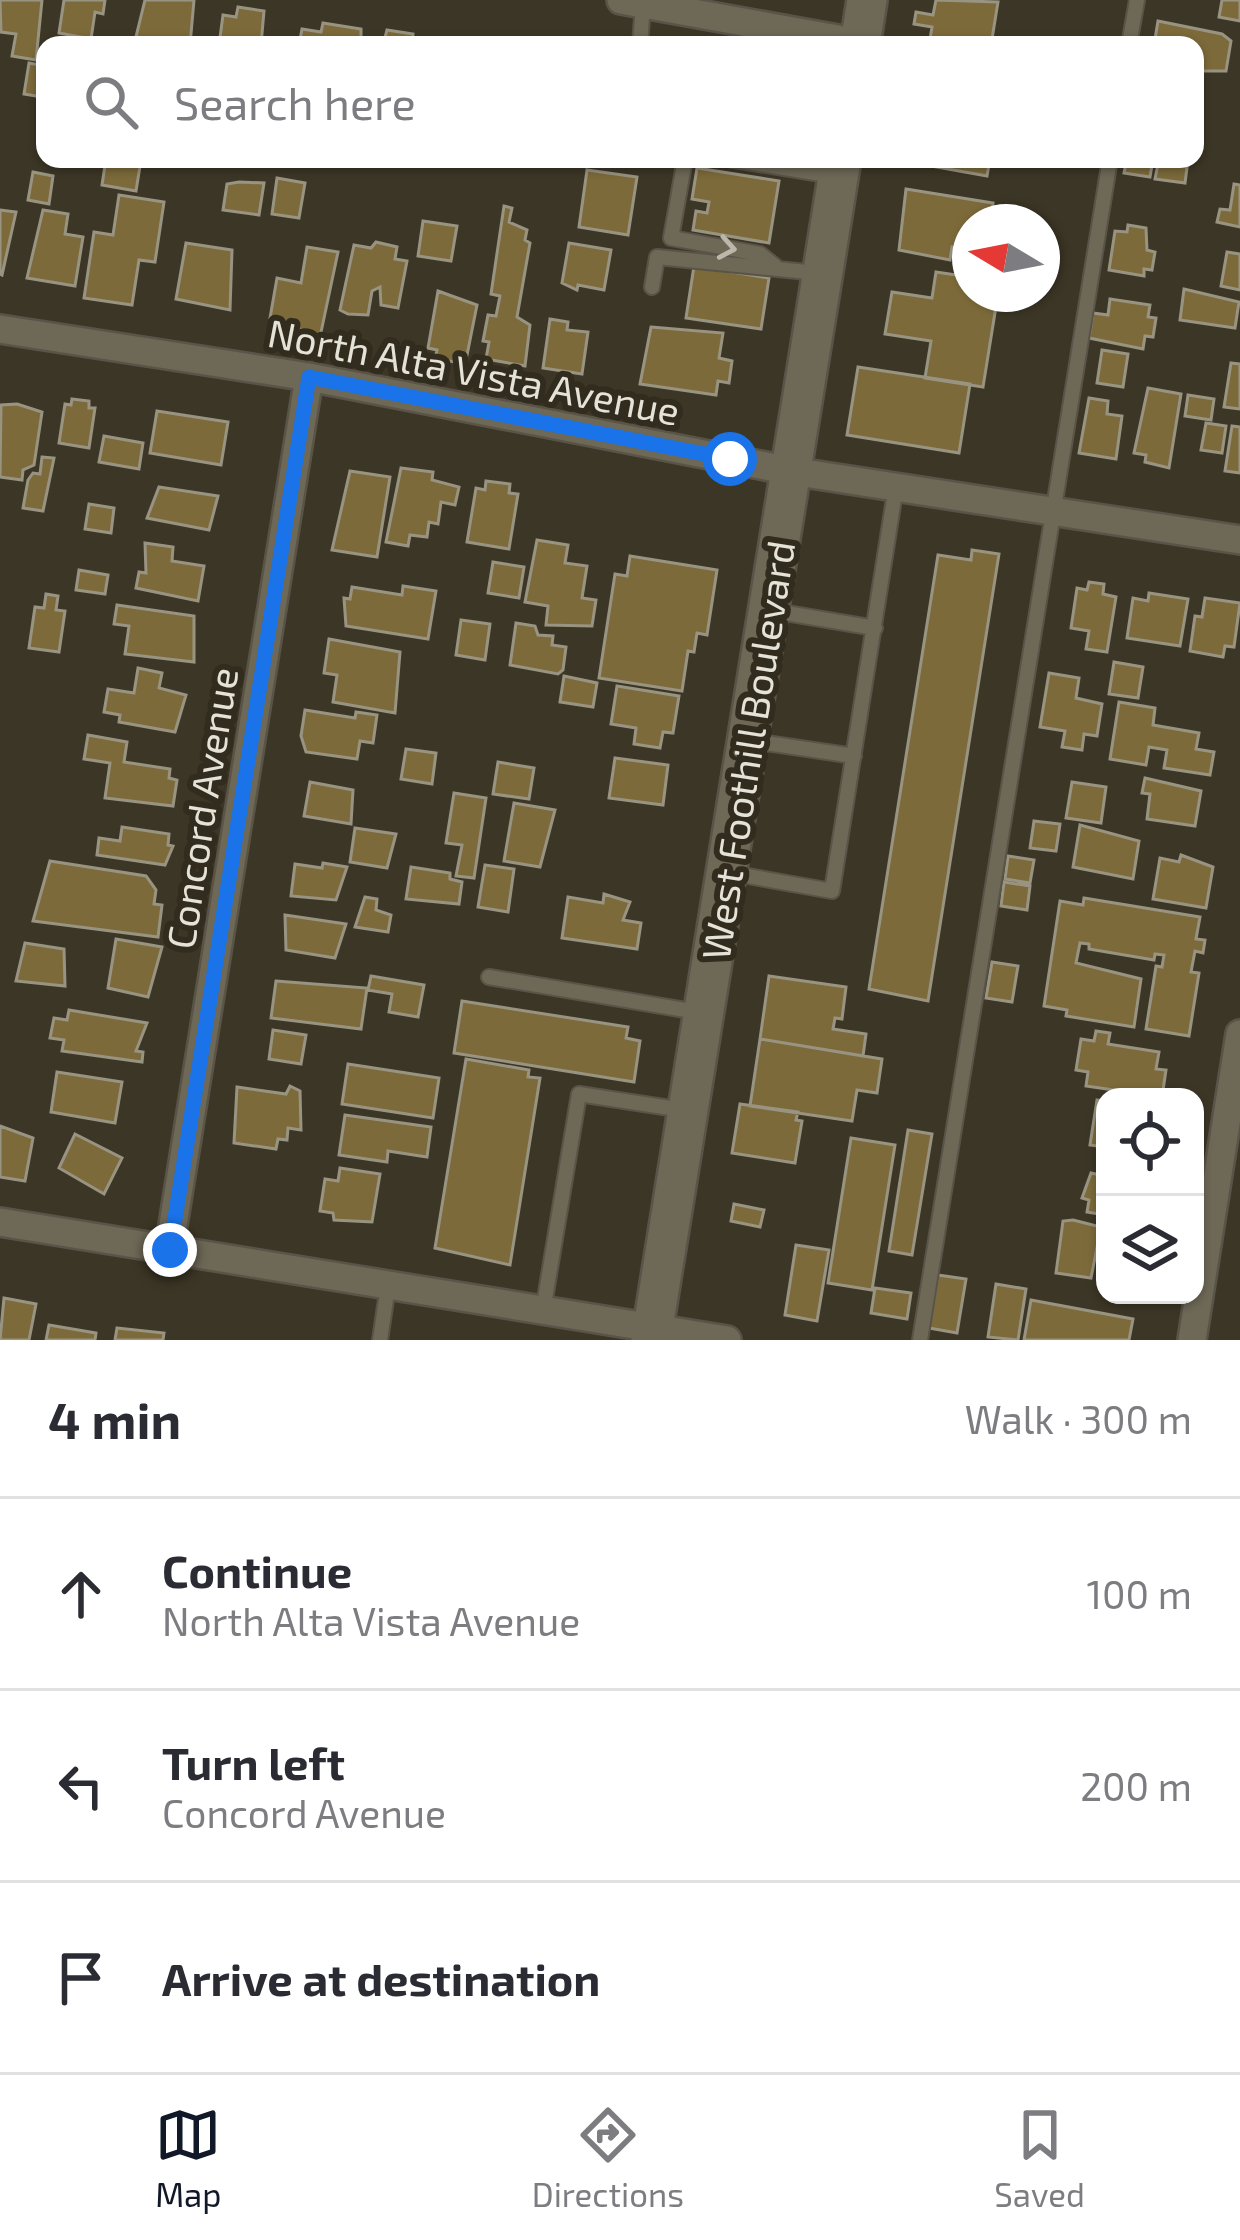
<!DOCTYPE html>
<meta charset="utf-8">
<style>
:root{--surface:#fff;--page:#f7f7f7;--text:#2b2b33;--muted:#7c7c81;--line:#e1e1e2;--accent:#111827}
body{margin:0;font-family:"Exo 2",sans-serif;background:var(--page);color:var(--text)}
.controls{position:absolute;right:36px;bottom:36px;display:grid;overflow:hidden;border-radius:24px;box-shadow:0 3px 9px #0004}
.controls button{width:108px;height:108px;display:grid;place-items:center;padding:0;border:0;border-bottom:3px solid var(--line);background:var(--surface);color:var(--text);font:60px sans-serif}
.compass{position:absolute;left:952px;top:204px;width:108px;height:108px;border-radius:50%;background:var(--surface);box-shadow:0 3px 9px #0004;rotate:280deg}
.stop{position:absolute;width:36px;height:36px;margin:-27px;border:9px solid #1a73e8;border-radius:50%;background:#fff}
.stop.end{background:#1a73e8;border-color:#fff;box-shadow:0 3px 12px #0008}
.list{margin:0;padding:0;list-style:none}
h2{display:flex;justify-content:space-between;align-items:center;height:156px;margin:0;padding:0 48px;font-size:51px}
h2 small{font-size:39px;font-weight:400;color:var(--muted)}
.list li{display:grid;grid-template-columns:78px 1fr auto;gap:36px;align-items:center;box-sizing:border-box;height:192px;padding:0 48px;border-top:3px solid var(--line)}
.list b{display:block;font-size:45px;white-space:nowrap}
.list p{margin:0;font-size:39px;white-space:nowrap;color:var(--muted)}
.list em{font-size:39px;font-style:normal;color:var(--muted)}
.icon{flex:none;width:66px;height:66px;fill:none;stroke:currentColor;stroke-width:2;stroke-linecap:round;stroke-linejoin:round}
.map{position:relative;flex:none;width:1240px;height:1340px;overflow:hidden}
.search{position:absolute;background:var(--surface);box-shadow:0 3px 9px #0004;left:36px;right:36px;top:36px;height:132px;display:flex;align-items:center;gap:30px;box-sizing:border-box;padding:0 42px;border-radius:24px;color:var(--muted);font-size:45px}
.sheet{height:732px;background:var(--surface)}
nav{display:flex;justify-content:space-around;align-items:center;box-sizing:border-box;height:168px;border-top:3px solid var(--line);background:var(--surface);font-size:33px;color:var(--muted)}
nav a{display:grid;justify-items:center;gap:6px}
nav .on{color:var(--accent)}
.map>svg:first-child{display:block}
.building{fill:#7c6a3a;stroke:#999381;stroke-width:3}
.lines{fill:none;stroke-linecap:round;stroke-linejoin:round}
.service-casing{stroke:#595447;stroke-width:18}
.minor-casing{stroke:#595447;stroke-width:32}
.secondary-casing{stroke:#595447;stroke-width:44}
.service{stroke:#6e6857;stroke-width:14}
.minor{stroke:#6e6857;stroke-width:27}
.secondary{stroke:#6e6857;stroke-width:39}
.oneway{stroke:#bbb7ab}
.route{stroke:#1a73e8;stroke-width:15}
.labels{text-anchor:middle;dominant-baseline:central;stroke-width:12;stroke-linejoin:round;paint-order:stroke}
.street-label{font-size:39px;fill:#e5e2d8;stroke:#312c1d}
</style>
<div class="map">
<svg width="1240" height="1340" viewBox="0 0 1240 1340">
<rect width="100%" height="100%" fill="#3c3626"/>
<!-- building -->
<path class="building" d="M0,0H42L36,60L12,56L16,34L1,32Z
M64,0H105L103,14L95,12L91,39L59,33Z
M145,0H194L190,45H134Z
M936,0L998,2L991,45L930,39L932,27L914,24L916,12L933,15Z
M1222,0H1240V21L1219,17Z
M238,7L264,11L261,45H219L223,15L236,17Z
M1158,21L1222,34L1231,41L1226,71H1195V45H1154Z
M323,23L361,29V45H299L302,29L321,32Z
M387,30L413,34L412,42L429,45H383Z
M29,63L45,66L42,97L24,94Z
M106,159L141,160L136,191L102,185Z
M892,159H990L987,176Z
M1127,159H1153L1150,177L1124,173Z
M1159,159L1188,160L1185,183L1155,179Z
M697,168L779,181L769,243L693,230L696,211L707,213L709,202L692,199Z
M587,170L637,177L628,235L579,227Z
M33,172L53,176L49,204L28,200Z
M277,178L305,183L299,218L272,214Z
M239,182L264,183L259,215L223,210L227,184Z
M1234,184L1240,185V227L1217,222L1220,209L1230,210Z
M906,189L993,203L990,222H970V250L952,247L950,260L899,250Z
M119,195L164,202L155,262L139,260L132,305L84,298L94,232L113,235Z
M504,206L512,208L509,222L527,230L525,240L530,243L517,317L530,325L525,366L486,359L489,342L483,341L488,315L496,316L500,296L491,294Z
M0,210L16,212L2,275L0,274Z
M43,210L68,214L65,234L83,237L75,286L27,278Z
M423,221L457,226L451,261L418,256Z
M1128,225L1146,228L1147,250L1155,252L1152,270L1144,269V276L1109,270L1115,231L1127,232Z
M376,242L397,247L395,259L407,261L398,308L381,305L380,287L372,291L368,315L348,314L340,310L354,245L371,248Z
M186,243L232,250L230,310L176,299Z
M569,243L611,250L604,290L578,285L577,290L562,283Z
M307,247L338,252L320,337L270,318L277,278L301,283Z
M1227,252L1240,254V290L1221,286Z
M694,266L769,278L761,329L686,318Z
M936,272L970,277V294H998L983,387L925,378L931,341L885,334L892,292L932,298Z
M1184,289L1239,302L1235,328L1180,320Z
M438,291L477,305L467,355L460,354L459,363L435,358L437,350L428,348Z
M1110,299L1150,305L1148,317L1156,318L1153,337L1145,336L1143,349L1089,338L1093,313L1108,315Z
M550,319L568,322L567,330L588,332L582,374L543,368Z
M651,327L723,333L719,358L732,361L729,383L718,381L716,395L640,384Z
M1102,350L1128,354L1123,387L1097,383Z
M1231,363L1240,364V409L1224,407Z
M858,367L970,384L959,453L847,435Z
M1148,388L1181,394L1169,468L1145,462L1146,455L1134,453Z
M1188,395L1214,399L1211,420L1185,416Z
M1089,398L1108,401L1107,414L1122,416L1116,459L1079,453Z
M72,399L89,401V408H95L89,448L59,443L65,404L71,405Z
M17,404L42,412L34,465L23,470L22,480L0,477L1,405Z
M157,411L228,422L221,465L150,453Z
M1206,423L1226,426L1222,453L1201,450Z
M1232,426L1240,427V473L1225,471Z
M104,436L143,443L139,469L99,462Z
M42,457L54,458L43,511L23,508L28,480L33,473L40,474Z
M401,468L433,472L432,480L459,487L455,505L441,502L438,524L429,522L427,537L410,535L408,546L386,542Z
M350,471L390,477L377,557L332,550Z
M486,481L510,484L509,493L518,494L509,549L467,542L476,488L485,490Z
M159,487L218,496L209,530L147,518Z
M89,504L114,508L111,533L85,529Z
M537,540L568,545L565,563L587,566L582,598L596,600L592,626L546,625L548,606L525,602Z
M145,543L173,547L172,561L204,566L198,601L136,588L139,572L146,573Z
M972,550L999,554L928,1001L869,989L938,555L971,560Z
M630,556L717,570L707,635L697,633L694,652L688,651L682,691L599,678L615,574L627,576Z
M493,562L524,567L519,598L488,593Z
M79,570L108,575L105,594L76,590Z
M1089,582L1104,584L1103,594L1116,597L1107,652L1086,649L1089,631L1071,628L1077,588L1087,590Z
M403,586L436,591L428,639L346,626L344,598L350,599L352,587L402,595Z
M1149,593L1188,599L1180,646L1127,638L1133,598L1148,601Z
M46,594L58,596L56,610L65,611L59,652L29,648L35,607L44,608Z
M1205,598L1240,603L1234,647L1225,646L1223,657L1190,651L1195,616L1202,617Z
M117,605L194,616V662L125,654L129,626L114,624Z
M461,620L490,624L485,660L456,655Z
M516,623L535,626L538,635L553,636L552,645L566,647L563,670L558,674L510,665Z
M329,639L400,652L395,713L333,702L337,675L324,673Z
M1114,662L1143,667L1138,698L1109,694Z
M138,668L162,673L159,688L186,695L175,732L119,722L120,715L104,712L108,689L134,693Z
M1049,673L1079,678L1076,698L1102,704L1097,736L1084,734L1082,750L1062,747L1065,731L1040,727Z
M564,676L597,683L593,707L560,702Z
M617,686L679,696L673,733L663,732L660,748L634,744L636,728L611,724Z
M1119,702L1155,708L1153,725L1199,733L1196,749L1214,752L1210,775L1164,768L1167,750L1149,747L1146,765L1110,759Z
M305,710L355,718L356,712L377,715L373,743L360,741L357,759L306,752L301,736Z
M88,735L127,742L124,762L170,769L169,778L177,780L173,806L105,798L110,763L84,759Z
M406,749L436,753L432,784L401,779Z
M615,758L668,765L663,805L609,798Z
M498,762L534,768L529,799L493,794Z
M1145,778L1201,791L1195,826L1147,819L1150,794L1142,793Z
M310,782L353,790L351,824L304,816Z
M1072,782L1106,787L1101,823L1066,818Z
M454,793L486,798L474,878L456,876L462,845L446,843Z
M514,803L555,810L540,867L504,861Z
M1034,821L1060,824L1056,851L1030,848Z
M1080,825L1139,841L1133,879L1073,867Z
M122,827L169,834L168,845L173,846L165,865L97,855L99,838L120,841Z
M355,828L396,834L387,868L350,862Z
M1181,855L1213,867L1206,908L1153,899L1160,858L1179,862Z
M1008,856L1034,860L1030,883L1005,879Z
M50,861L146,876L156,890L154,904L162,905L158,937L33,921Z
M323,863L347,867L336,900L291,896L295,864L322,868Z
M485,865L514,869L508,912L478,907Z
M411,867L450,873V879L462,882L459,904L406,899Z
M1004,882L1030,886L1027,910L1001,906Z
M604,894L630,902L623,920L641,923L637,949L562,938L568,897L603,903Z
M365,897L377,899L376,910L391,915L388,932L355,927Z
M1084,898L1200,917L1196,939L1205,940L1203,953L1195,951L1191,972L1199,973L1189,1036L1146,1029L1156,966L1162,967L1164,955L1155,954L1154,960L1089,949V944L1080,943L1076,963L1141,979L1134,1027L1066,1016L1067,1010L1044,1006L1060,901L1083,905Z
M285,915L346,924L335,958L286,950Z
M116,939L162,947L148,997L108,988Z
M25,943L64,949L65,986L16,981Z
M992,962L1018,966L1012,1002L986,998Z
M371,976L424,985L418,1017L389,1012L392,994L368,990Z
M769,976L846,987L842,1019L835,1018L833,1029L866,1034L863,1056L760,1039Z
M276,981L367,988L361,1029L271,1018Z
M462,1001L628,1027L626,1038L640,1041L634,1082L454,1053Z
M69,1010L147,1023L136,1051L143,1052L142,1062L62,1051L64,1040L50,1038L54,1018L67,1020Z
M273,1030L306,1035L301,1064L269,1059Z
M1096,1031L1110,1033L1108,1044L1159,1052L1156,1069L1166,1070L1162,1097L1086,1086L1088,1072L1076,1070L1081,1039L1094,1041Z
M760,1039L882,1059L877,1093L857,1090L852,1121L750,1106Z
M466,1059L529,1070L528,1077L540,1078L510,1265L435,1248Z
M348,1064L439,1078L433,1118L342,1104Z
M57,1072L122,1082L115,1123L51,1112Z
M290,1086L300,1091L301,1130L288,1128L287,1140L278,1139L276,1149L234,1143L237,1087L286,1094Z
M1097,1100L1105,1101V1147L1090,1145Z
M740,1104L798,1112L796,1120L802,1121L795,1163L732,1153Z
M345,1115L431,1127L427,1157L388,1151L387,1162L339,1155Z
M0,1126L33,1138L25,1181L0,1177Z
M908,1130L932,1134L912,1255L889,1251Z
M75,1134L122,1158L104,1194L59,1168Z
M851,1138L895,1145L872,1290L828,1283Z
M340,1168L380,1174L372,1222L334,1220L333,1213L320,1211L325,1179L338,1181Z
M1091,1173L1105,1176V1215L1087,1212L1089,1200L1082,1198Z
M734,1204L764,1210L760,1227L731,1221Z
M1073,1220L1101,1227L1091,1278L1056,1273L1063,1221Z
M796,1245L829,1250L817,1321L785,1315Z
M938,1275L966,1279L957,1333L929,1328Z
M996,1284L1026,1289L1018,1340L988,1337Z
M875,1288L911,1293L907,1319L871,1313Z
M4,1298L36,1304L29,1340H0Z
M1031,1300L1133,1319L1129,1340H1024Z
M49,1325L96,1333L95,1340H46Z
M117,1328L164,1333L163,1340H115Z"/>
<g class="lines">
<!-- service casing -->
<g class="service-casing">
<path id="service" d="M640,45L643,4
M1129,45L1137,0
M685,159L671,238L760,254L775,266
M728,159L833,176
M652,287L657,257L817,273
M774,611L875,628
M753,741L854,756
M731,873L832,891L896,486
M489,977L697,1012
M543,1311L579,1094L683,1110
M380,1340L388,1286
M920,1340L1110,159"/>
</g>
<!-- minor casing -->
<g class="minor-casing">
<path id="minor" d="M621,0L860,43
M0,329L309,377L791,471L1240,540
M0,1222L727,1340
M169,1250L309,377
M1192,1340L1240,1034"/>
</g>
<!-- secondary casing -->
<g class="secondary-casing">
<path id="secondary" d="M860,45L867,0
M651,1340L841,159"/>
</g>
<!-- service -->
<use href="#service" class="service"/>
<!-- minor -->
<use href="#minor" class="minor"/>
<!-- secondary -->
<use href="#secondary" class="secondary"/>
</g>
<!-- one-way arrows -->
<defs><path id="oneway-chevron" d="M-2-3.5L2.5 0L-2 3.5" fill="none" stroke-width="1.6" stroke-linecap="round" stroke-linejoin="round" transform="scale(3)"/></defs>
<use class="oneway" href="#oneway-chevron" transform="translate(727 248) rotate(10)"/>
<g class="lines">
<!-- route -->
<path class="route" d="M170,1250L309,377L730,459"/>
</g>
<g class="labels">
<!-- street labels -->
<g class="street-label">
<text transform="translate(474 371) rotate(11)">North Alta Vista Avenue</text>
<text transform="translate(747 750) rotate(-81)">West Foothill Boulevard</text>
<text transform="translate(201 808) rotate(-81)">Concord Avenue</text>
</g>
</g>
</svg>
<div class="controls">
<button><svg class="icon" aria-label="locate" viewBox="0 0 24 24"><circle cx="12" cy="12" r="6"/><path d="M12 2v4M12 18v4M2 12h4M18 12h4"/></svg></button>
<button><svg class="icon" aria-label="layers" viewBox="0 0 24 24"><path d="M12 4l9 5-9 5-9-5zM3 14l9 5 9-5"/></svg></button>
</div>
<svg class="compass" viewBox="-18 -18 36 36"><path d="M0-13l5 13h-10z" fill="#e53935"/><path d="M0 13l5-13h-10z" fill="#7c7c81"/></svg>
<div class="stop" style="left:730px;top:459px"></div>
<div class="stop end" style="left:170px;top:1250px"></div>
<div class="search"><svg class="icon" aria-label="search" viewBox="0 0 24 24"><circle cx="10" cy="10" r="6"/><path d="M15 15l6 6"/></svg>Search here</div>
</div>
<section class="sheet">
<h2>4 min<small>Walk · 300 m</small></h2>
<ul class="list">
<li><svg class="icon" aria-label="ahead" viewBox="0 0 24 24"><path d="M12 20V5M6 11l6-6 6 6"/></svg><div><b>Continue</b><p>North Alta Vista Avenue</p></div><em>100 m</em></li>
<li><svg class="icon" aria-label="left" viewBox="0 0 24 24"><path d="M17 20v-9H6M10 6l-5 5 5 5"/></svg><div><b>Turn left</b><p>Concord Avenue</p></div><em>200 m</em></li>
<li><svg class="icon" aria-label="arrive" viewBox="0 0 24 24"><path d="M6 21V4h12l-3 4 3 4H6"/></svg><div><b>Arrive at destination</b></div></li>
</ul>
</section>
<nav>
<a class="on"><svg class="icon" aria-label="map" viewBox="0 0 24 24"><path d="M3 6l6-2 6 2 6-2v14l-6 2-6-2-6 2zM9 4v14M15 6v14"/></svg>Map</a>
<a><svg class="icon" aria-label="directions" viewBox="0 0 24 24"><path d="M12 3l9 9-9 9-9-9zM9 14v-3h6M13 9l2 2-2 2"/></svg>Directions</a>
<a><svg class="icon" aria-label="saved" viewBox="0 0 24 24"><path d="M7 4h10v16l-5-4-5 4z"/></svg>Saved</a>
</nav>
